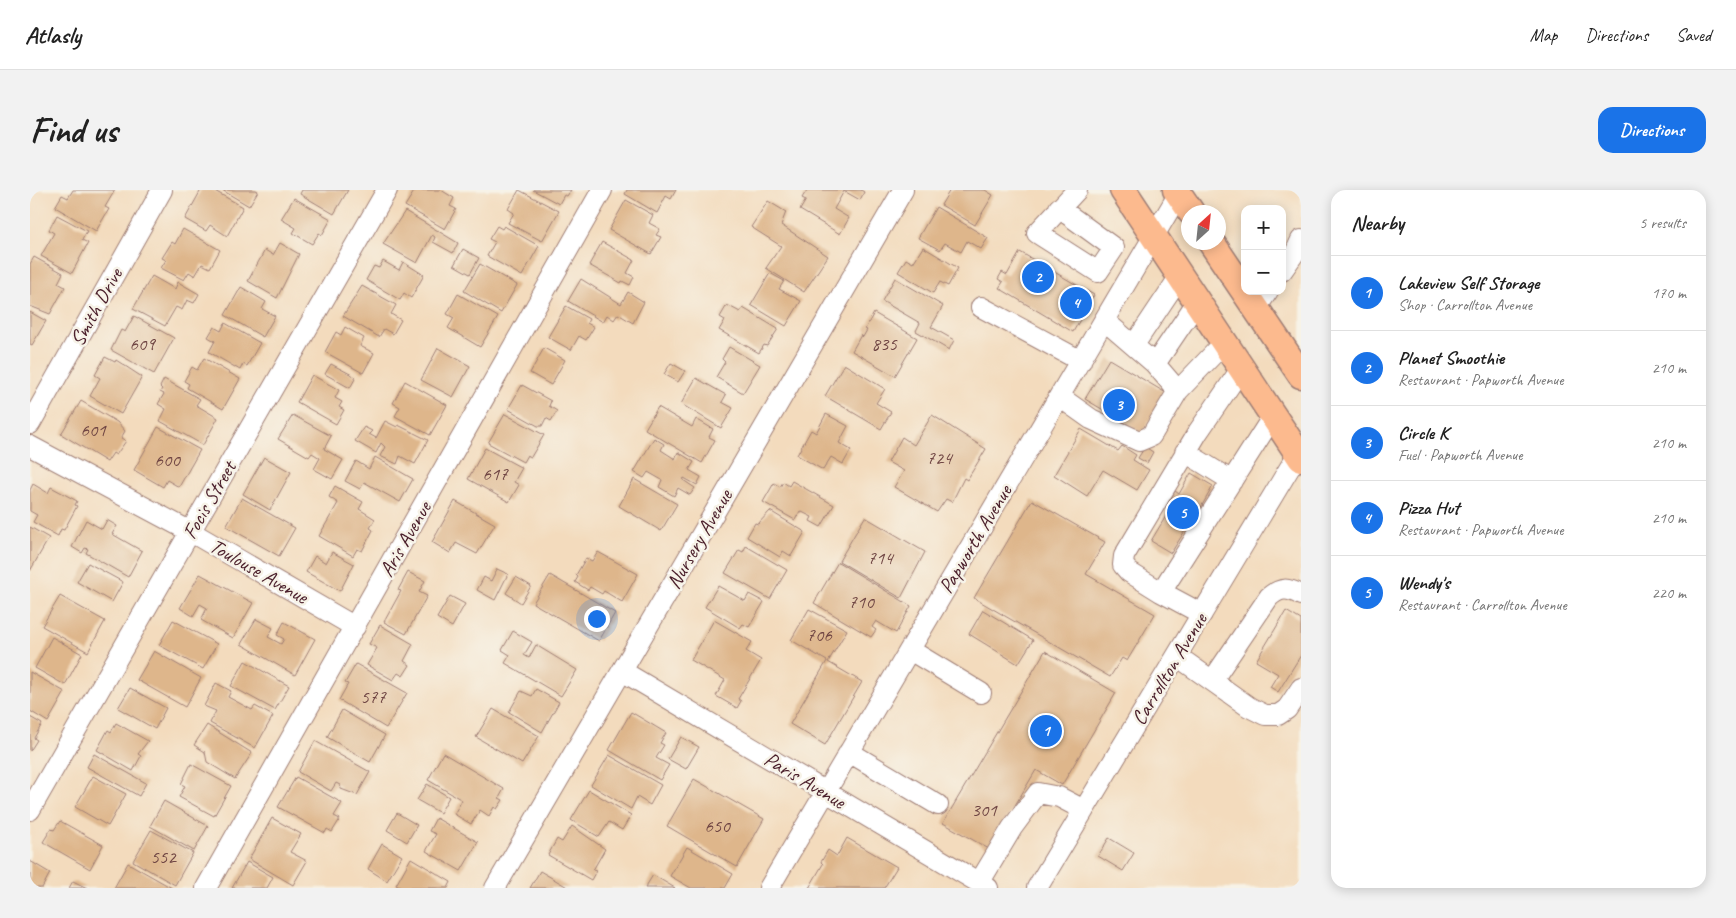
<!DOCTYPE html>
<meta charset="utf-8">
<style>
:root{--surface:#fff;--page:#f2f2f2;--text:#222;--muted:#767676;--line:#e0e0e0;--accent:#1a73e8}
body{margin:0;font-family:Caveat,sans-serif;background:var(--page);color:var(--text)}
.controls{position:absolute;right:15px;top:15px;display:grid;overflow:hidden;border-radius:10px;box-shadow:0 2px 12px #0003}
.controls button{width:45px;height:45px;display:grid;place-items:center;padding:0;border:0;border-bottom:1px solid var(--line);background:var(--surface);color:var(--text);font:25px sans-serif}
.compass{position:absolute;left:1151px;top:15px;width:45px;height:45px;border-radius:50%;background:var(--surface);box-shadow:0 2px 12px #0003;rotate:27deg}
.you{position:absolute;left:566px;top:428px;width:18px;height:18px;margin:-12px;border:4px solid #fff;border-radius:50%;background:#1a73e8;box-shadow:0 0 0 8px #1a73e833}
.badge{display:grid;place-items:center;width:32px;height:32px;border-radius:50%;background:var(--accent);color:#fff;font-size:16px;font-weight:700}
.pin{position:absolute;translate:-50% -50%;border:2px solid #fff;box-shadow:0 1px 5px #0006}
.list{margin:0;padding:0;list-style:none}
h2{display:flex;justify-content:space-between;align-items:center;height:65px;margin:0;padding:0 20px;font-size:21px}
h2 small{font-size:16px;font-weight:400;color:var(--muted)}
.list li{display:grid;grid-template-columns:32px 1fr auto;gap:15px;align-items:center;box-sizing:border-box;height:75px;padding:0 20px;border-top:1px solid var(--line)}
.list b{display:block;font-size:19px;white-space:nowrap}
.list p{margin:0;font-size:16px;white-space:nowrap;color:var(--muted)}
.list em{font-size:16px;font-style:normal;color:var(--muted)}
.map{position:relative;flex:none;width:1271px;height:698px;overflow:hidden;border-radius:15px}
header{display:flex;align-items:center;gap:30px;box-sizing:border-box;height:70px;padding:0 25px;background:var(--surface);border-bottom:1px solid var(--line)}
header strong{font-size:24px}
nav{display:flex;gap:28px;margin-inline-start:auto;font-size:18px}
.intro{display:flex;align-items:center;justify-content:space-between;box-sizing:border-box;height:120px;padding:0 30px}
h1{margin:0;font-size:35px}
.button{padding:12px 22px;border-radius:15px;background:var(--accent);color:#fff;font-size:18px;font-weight:700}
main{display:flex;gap:30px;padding:0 30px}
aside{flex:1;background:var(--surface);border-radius:15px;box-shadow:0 2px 12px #0003}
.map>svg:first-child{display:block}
.building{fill:#deb68b}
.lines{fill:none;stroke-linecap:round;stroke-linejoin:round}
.minor-casing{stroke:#9e7d74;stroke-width:22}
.major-casing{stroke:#9e7d74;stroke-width:29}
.minor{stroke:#fff;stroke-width:20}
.major{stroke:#fcba8e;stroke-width:26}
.labels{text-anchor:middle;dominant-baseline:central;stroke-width:5;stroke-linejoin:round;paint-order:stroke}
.number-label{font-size:19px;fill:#6f4543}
.street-label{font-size:21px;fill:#4a1f2b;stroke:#f7f3e8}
</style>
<header>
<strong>Atlasly</strong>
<nav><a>Map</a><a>Directions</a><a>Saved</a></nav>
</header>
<div class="intro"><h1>Find us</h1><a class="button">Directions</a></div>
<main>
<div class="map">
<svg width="1271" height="698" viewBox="0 0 1271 698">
<rect width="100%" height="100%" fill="#f7f3e8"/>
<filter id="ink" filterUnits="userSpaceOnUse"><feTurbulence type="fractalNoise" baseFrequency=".02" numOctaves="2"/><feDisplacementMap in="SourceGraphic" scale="10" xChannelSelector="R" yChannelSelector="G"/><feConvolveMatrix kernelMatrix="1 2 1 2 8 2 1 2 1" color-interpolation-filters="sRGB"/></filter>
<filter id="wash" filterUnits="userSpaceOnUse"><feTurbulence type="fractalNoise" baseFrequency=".0096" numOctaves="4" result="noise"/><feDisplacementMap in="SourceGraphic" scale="20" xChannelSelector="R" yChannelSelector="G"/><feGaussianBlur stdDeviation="1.12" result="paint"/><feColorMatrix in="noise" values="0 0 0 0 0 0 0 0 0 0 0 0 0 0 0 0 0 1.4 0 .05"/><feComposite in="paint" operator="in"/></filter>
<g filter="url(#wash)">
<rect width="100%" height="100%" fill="#f3dbbd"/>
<g id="blocks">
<!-- building -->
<path class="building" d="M43,0H85L75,17L79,19L66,41L25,17L32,5L38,8Z
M171,0H183L213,17L197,46L180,35L176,41L155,29Z
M192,0H226L228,1L219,16Z
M272,0H318L304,24L270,4Z
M385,0H411L424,8L420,16L426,19L415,39L375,16Z
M489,0L529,21L512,51L478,33L484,23L478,19Z
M503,0H541L537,6L534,5L529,14Z
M597,0H646L641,9L636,6L627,23L595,4Z
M777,0H831L834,2L830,10L814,1L804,19L819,28L810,44L770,20L776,10L772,8Z
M920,0H955L963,5L945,35L911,15Z
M264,8L301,29L292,45L289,43L282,54L263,43L266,38L251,29Z
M596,10L623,25L619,33L630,39L626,45L631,47L621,64L579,40Z
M738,11L756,22L751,35L798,66L774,102L736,78L751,56L721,37Z
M906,17L958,48L951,59L937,51L931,62L915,53L910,60L888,48Z
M375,21L428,53L423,63L403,52L405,47L402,45L387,73L353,54Z
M27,25L57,41L52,50L58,53L42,83L11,66L24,43L19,40Z
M467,36L472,39L474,36L509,56L492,86L457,66L465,52L459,49Z
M153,39L190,60L180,78L172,74L165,86L159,82L154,90L131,78L136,70L132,68L142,52L145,54Z
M572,52L604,70L597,83L604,87L600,95L592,91L591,93L559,75Z
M250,53L269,64L247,108L218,91L235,60L243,65Z
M893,57L928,78L918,96L910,92L903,103L868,82L876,69L883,73Z
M433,59L449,68L440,84L424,75Z
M990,62L1064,105L1043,142L969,98L973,92L968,89L972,82L977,85Z
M4,67L33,83L28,93L35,97L20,124L0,116V74Z
M353,71L369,80L373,72L394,85L381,108L374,103L370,110L336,90L344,76L349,78Z
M450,74L487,95L471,123L434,101Z
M740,83L754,91L749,99L771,111L756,136L721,115Z
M122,86L145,99L148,92L169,104L164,113L157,110L152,120L146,117L135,136L103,119Z
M865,88L913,116L901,137L924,150L919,160L886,141L890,133L852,111Z
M551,89L591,114L598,102L614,112L603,133L588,124L584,130L577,125L573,132L538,111Z
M332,96L366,115L361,124L371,130L363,144L354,139L349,147L313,126Z
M211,97L236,112L232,119L245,126L233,147L195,125Z
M428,104L468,127L450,157L418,138L424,128L417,124Z
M697,115L710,122L713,118L748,139L737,156L734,155L729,163L689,140L695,130L690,127Z
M536,116L559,129L557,133L564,137L556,150L549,146L541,160L518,147Z
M0,122L16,131L2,155L0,154Z
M844,123L887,148L865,186L822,161L831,145L833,147L837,140L835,139Z
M104,126L144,148L124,184L81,160L91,140L95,142Z
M195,133L230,153L217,176L213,174L210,180L179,162L185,151L178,147L184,137L191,141Z
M315,137L334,148L330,156L344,163L333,183L295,162L306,142L311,145Z
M699,157L730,175L713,203L686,187L695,172L692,169Z
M408,158L440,176L423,207L391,190Z
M514,158L535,170L521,195L500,183Z
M75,167L85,172L86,170L112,187L91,224L60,206L70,188L65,185Z
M174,168L210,189L193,219L157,198L159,194L154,191L162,177L167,180Z
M1079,169L1136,203L1112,243L1055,209Z
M641,173L655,181L648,192L634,184Z
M301,174L326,187L320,198L295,184Z
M814,174L855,199L846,213L861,222L851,239L795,206Z
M282,185L309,200L305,208L312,212L309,217L314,220L306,234L267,212Z
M666,188L696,205L692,212L703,218L691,238L651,214Z
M134,189L170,209L166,215L188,228L173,255L130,231L136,219L128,214L134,204L130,202L132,199L130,197Z
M375,191L417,215L400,245L365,226L370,217L363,213Z
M492,195L521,211L519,216L527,221L521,231L516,228L512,236H508L478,219Z
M51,211L87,232L95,241L91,248L96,251L86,265L83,263L77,272L31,244Z
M628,217L662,237L666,229L683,239L679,247L685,250L672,273L615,239Z
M475,224L514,245L501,267L497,265L493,272L458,253Z
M796,224L818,236L809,253L821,260L813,274L801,267L793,280L767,265L781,240L786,243Z
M263,225L301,246L294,259L313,270L302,289L284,279L290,268L282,263L279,267L248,249Z
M902,225L956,259L937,290L934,288L922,312L916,309L907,322L864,297L874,281L858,272L872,247L884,255Z
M355,231L367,237L368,235L398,250L385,274L370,266L367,274L350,266L355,257L351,253L346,263L325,251L334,237L342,241L339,244L346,248Z
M128,237L170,260L149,297L137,290L133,297L104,280Z
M1051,239L1088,261L1092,256L1106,265L1103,270L1119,280L1107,300L1073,280L1057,306L1024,285Z
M624,248L634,254L631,260L645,269L648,262L664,272L659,280L671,287L667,295L654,288L653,290L665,298L660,305L648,298L644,306L629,297L632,290L618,282L614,288L604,282Z
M1115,257L1123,262L1117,273L1108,268Z
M455,258L492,278L484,292L489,295L479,312L438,289Z
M234,267L261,282L240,320L213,304Z
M345,267L383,289L370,312L334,292L330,299L315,291L326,271L339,279Z
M1161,283L1183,296L1158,340L1156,339L1141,363L1121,351L1142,316L1138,314L1145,301L1149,304Z
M604,289L647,314L631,341L589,316Z
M762,291L804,315L791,337L780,331L782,327L770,321L765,330L733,312L744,293L750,297L753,292L759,296Z
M3,294L18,303L21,297L47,311L45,315L47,316L34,340L31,339L28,346L3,332L7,325L0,321V300Z
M305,296L333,312L329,319L345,329L340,338L343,340L332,361L327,359L323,366L289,346L308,313L299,307Z
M212,308L265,338L249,366L196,336Z
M1002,310L1075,352L1056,384L1125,424L1097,471L1092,468L1080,487L944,408Z
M425,311L465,334L447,364L426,353L420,363L402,352Z
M740,321L775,342L761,366L753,361L750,367L717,347L725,333L728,334Z
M835,327L895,362L871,408L809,371Z
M56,330L72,339L77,330L87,336L82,344L112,361L98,387L56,363L58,359L55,358L52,363L42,357Z
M0,337L19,348L0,381Z
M716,356L757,380L740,409L695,383L709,360L713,362Z
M302,362L324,374L310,401L276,382L285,366L296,373Z
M568,362L608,384L592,412L574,401L572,404L560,397L558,400L545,392L548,387L546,385L556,368L562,371Z
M808,372L881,416L866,443L846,431L842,437L846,440L841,447L784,413Z
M58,373L93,392L82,412L47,392Z
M467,379L478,384L465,410L447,400L454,387L461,391Z
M378,382L395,391L389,402L397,406L376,444L354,432L371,401L368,400Z
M170,384L223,413L203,448L171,430L177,418L170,414L163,426L150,418Z
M520,385L585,423L569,451L503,413Z
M486,387L501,396L491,413L476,403Z
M688,396L715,411L719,404L734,412L719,437L713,434L710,438L675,417Z
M30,406L75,431L58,462L12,436Z
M420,406L435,414L422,437L407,428Z
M779,419L817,440L798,472L832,492L795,555L760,534L797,471L761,450Z
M953,420L1003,450L988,474L939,444Z
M1256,421L1271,430V465L1248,502L1240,497L1248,484L1226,471Z
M226,429L243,438L238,447L251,454L254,449L247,445L254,432L285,449L265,485L211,454Z
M143,430L187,454L173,479L129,455Z
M684,430L722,452L716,461L731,470L708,509L711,511L707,518L686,506L695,490L661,470Z
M350,435L383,454L374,471L380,475L373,486L368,483L363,490L337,475L347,458L339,454Z
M483,441L502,452L494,465L499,468L506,455L547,480L531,506L475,473L480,465L472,460Z
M22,447L52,464L35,495L5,478Z
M124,461L171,488L155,517L107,490Z
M1015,461L1086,503L1032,595L1006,580L959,659L913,633Z
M215,471L259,496L245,520L201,496Z
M326,474L377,503L356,538L309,510L318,494L315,493Z
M0,482L35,502L18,532L0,521Z
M186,493L201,501L198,507L222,520L225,516L243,526L225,558L180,533L186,521L174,516Z
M100,498L136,518L125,539L88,518Z
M506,499L529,512L512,542L479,522L491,501L502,506Z
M463,519L509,546L492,574L446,547Z
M312,520L355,545L340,572L297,547Z
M601,522L636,543L630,553L634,555L626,568L639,575L630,590L579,560Z
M0,527L12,534L4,548L7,550L0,561Z
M86,533L118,551L108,564L111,566L103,581L67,560L78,540L81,542Z
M177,535L222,563L205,589L177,572L175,562L164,555Z
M651,547L669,557L656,579L638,569Z
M285,551L340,582L327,605L311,599L310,595L306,593L301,601L268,582Z
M413,563L474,599L469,608L473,610L467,619L464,617L459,626L450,620L441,634L424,624L432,610L398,590Z
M64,564L116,593L109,606L57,577Z
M579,565L631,595L620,615L607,607L601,619L561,595Z
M161,574L201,596L184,626L149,607L155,596L151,594Z
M63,586L96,604L78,636L45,617Z
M266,587L312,613L304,626L310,629L302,642L297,639L295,643L248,617Z
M664,589L734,629L707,677L637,636Z
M397,594L419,607L410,623L387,610Z
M559,600L601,625L592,640L579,632L569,647L541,630Z
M134,611L178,636L164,661L120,636Z
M367,623L387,635L377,652L357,640Z
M242,628L271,644L260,662L277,671L263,695L219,669Z
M406,628L448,652L431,681L396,661L406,644L399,641Z
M30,631L73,655L60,679L13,652L21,639L24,640Z
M542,636L575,659L563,680L566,681L561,690L518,665L527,649L532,652Z
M121,640L163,663L145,695L103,671Z
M817,648L867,677L854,698H779L793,674L791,672L798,660L807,666Z
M1079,648L1104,663L1093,681L1068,666Z
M352,654L372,666L357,691L338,679Z
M657,657L703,684L695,698H661L640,686Z
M381,668L421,692L418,698H371L366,695Z
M0,671L20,683L12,698H0Z
M217,672L243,687L237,698H202Z
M98,673L142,698H84Z
M510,681L539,698H500Z
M623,685L645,698H615Z
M43,691L57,698H39Z"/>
</g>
</g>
<g filter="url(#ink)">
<use href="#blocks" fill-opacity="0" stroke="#9e7d74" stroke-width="1"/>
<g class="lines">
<!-- minor casing -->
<g class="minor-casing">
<path id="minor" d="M1029,18L1084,58L1068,82L1007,43L1047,0
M1252,81L1266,61L1271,50
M951,117L1051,171
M1226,118L1238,101
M1104,155L1150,86
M1125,174L1167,112
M1211,179L1168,242L1094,366L1093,375L1099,382L1131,402L1243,226
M1148,201L1194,153
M1030,207L1061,229L1109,251L1121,246L1148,201L1125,174L1075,131
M0,234L132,0
M0,256L161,342L325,437
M1155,262L1202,291
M1131,402L1172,424
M880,460L951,503
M1147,466L1219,517L1235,525H1248L1257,519L1271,498
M592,481L958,698
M1182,491L1239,407C1251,397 1258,398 1271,405
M819,562L908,615
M0,620L357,0
M949,693L982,638L1008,603L1029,607L1054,620
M176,698L572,0
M465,698L873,0
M739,698L1151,0
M1007,698L1271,259"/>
</g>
<!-- major casing -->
<g class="major-casing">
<path id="major" d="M1093,0L1271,268
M1146,0L1161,22
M1181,52L1271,185"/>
</g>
<!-- minor -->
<use href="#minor" class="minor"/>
<!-- major -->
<use href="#major" class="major"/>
</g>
</g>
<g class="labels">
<!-- number labels -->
<g class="number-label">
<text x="112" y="154">609</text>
<text x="854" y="154">835</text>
<text x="63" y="240">601</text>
<text x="909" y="268">724</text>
<text x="137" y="270">600</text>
<text x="465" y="284">617</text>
<text x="850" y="368">714</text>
<text x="831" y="412">710</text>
<text x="789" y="445">706</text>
<text x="343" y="507">577</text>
<text x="954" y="620">301</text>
<text x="687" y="636">650</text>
<text x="133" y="667">552</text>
</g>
<!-- street labels -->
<g class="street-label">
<text transform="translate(66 117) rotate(-61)">Smith Drive</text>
<text transform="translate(179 310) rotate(-60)">Focis Street</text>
<text transform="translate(375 349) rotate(-60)">Aris Avenue</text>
<text transform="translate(669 349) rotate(-60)">Nursery Avenue</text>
<text transform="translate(945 349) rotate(-59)">Papworth Avenue</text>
<text transform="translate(229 381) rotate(30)">Toulouse Avenue</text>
<text transform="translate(1139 479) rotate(-59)">Carrollton Avenue</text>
<text transform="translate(775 590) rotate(31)">Paris Avenue</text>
</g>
</g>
</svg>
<div class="controls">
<button>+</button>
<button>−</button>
</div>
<svg class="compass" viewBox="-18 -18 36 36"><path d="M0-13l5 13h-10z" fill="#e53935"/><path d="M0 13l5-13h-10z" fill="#767676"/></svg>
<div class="you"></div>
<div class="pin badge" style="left:1016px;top:541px">1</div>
<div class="pin badge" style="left:1008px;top:87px">2</div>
<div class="pin badge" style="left:1089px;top:215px">3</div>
<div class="pin badge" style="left:1046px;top:113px">4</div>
<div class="pin badge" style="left:1153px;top:323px">5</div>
</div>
<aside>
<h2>Nearby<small>5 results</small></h2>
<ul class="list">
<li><span class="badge">1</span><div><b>Lakeview Self Storage</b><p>Shop · Carrollton Avenue</p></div><em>170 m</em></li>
<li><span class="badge">2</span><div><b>Planet Smoothie</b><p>Restaurant · Papworth Avenue</p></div><em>210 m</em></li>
<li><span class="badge">3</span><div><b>Circle K</b><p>Fuel · Papworth Avenue</p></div><em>210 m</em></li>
<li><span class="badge">4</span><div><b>Pizza Hut</b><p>Restaurant · Papworth Avenue</p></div><em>210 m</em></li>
<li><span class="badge">5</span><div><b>Wendy's</b><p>Restaurant · Carrollton Avenue</p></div><em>220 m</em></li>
</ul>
</aside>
</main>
